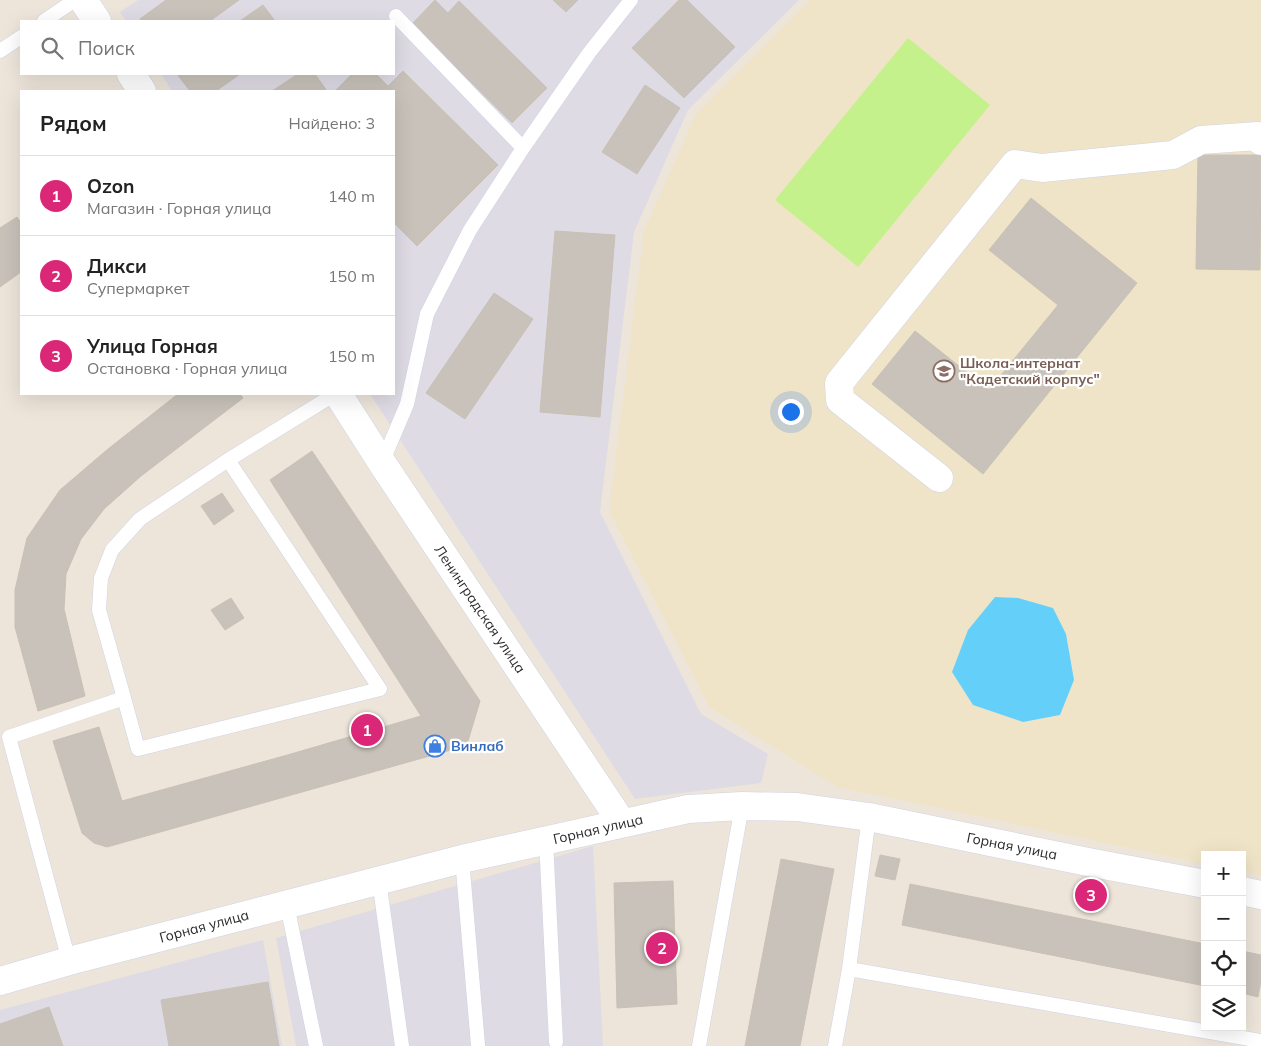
<!DOCTYPE html>
<html lang="ru">
<meta charset="utf-8">
<style>
:root{--surface:#fff;--page:#f6f6f6;--text:#222;--muted:#767676;--line:#e0e0e0;--accent:#db2777}
body{margin:0;font-family:Mulish,sans-serif;background:var(--page);color:var(--text)}
.controls{position:absolute;right:15px;bottom:15px;display:grid;overflow:hidden;border-radius:0px;box-shadow:0 5px 20px #0002}
.controls button{width:45px;height:45px;display:grid;place-items:center;padding:0;border:0;border-bottom:1px solid var(--line);background:var(--surface);color:var(--text);font:25px sans-serif}
.you{position:absolute;left:790px;top:411px;width:18px;height:18px;margin:-12px;border:4px solid #fff;border-radius:50%;background:#1a73e8;box-shadow:0 0 0 8px #1a73e833}
.badge{display:grid;place-items:center;width:32px;height:32px;border-radius:50%;background:var(--accent);color:#fff;font-size:16px;font-weight:700}
.pin{position:absolute;translate:-50% -50%;border:2px solid #fff;box-shadow:0 1px 5px #0006}
.list{margin:0;padding:0;list-style:none}
h2{display:flex;justify-content:space-between;align-items:center;height:65px;margin:0;padding:0 20px;font-size:21px}
h2 small{font-size:16px;font-weight:400;color:var(--muted)}
.list li{display:grid;grid-template-columns:32px 1fr auto;gap:15px;align-items:center;box-sizing:border-box;height:80px;padding:0 20px;border-top:1px solid var(--line)}
.list b{display:block;font-size:19px;white-space:nowrap}
.list p{margin:0;font-size:16px;white-space:nowrap;color:var(--muted)}
.list em{font-size:16px;font-style:normal;color:var(--muted)}
.icon{flex:none;width:28px;height:28px;fill:none;stroke:currentColor;stroke-width:2;stroke-linecap:round;stroke-linejoin:round}
.map{position:relative;flex:none;width:1261px;height:1046px;overflow:hidden}
.search{position:absolute;background:var(--surface);box-shadow:0 5px 20px #0002;left:20px;top:20px;width:375px;height:55px;display:flex;align-items:center;gap:12px;box-sizing:border-box;padding:0 18px;border-radius:0px;color:var(--muted);font-size:19px}
.panel{position:absolute;background:var(--surface);box-shadow:0 5px 20px #0002;left:20px;top:90px;width:375px;height:305px;border-radius:0px}
.map>svg:first-child{display:block}
.industrial{fill:#dedbe5}
.education{fill:#f0e4c8}
.pitch{fill:#c5f18c}
.water{fill:#64d0f9}
.building{fill:#c8c2ba;stroke:#c9c1b4}
.lines{fill:none;stroke-linecap:round;stroke-linejoin:round}
.service-casing{stroke:#cfd3e4;stroke-width:15}
.minor-casing{stroke:#cfd3e4;stroke-width:29}
.tertiary-casing{stroke:#cfd3e4;stroke-width:29}
.service{stroke:#fff;stroke-width:14}
.minor{stroke:#fff;stroke-width:28}
.tertiary{stroke:#fff;stroke-width:28}
.labels{text-anchor:middle;dominant-baseline:central;stroke-width:4.5;stroke-linejoin:round;paint-order:stroke}
.education-label{font-size:14px;font-weight:bold;fill:#785e54;stroke:#fff;text-anchor:start}
.street-label{font-size:14px;fill:#2a2a2a;stroke:#fff}
.shop-label{font-size:14px;font-weight:bold;fill:#366cbe;stroke:#fff;text-anchor:start}
</style>
<div class="map">
<svg width="1261" height="1046" viewBox="0 0 1261 1046">
<rect width="100%" height="100%" fill="#ede5da"/>
<!-- industrial -->
<path class="industrial" d="M138,0H799L688,110L634,232L600,512L701,714L768,754L761,783L635,799L370,394H394V91H172L161,74H394V21H126L120,12Z
M593,846L603,1046H296L276,938Z
M263,940L282,1046H0V1010Z"/>
<!-- education -->
<path class="education" d="M810,0H1261V875L1242,871V855H1205V864L837,787L709,707L609,511L644,231L696,114Z"/>
<!-- pitch -->
<path class="pitch" d="M908,38L990,105L858,267L775,200Z"/>
<!-- water -->
<path class="water" d="M995,597L1018,598L1053,608L1066,634L1074,680L1060,715L1023,722L973,705L952,672L968,630Z"/>
<!-- building -->
<path class="building" d="M166,0H239L210,21H142L140,19Z
M435,0L448,13L459,1L547,88L512,123L412,24Z
M553,0H578L566,12Z
M679,0H687L735,47L684,98L632,48Z
M263,5L275,21H240Z
M403,71L498,165L417,246L394,223V91L336,90L352,74H376L388,86Z
M177,74H240L216,91H190Z
M298,74H315L327,91H272Z
M645,85L680,108L637,174L602,152Z
M1198,155H1261L1260,270L1196,269Z
M1031,198L1137,283L983,474L872,384L915,331L989,390L1058,305L989,250Z
M17,217L21,223V272L0,287V228Z
M555,231L615,235L600,417L540,412Z
M494,293L533,319L465,419L426,393Z
M178,394H240L243,398L141,476L104,509L81,539L66,574L64,609L85,696L38,711L15,627V590L27,538L60,490L108,449Z
M312,451L480,701L468,741L451,750L107,847L94,843L82,833L53,741L99,727L122,801L291,754L421,716L270,480Z
M222,493L234,511L214,525L201,506Z
M231,598L244,618L225,630L211,610Z
M880,855L900,859L895,880L875,876Z
M781,859L834,869L800,1046H745Z
M673,881L677,1004L617,1008L614,883Z
M910,884L1205,944V986L902,925Z
M1242,951L1261,955V981L1258,997L1242,993Z
M268,982L279,1046H169L161,1000Z
M49,1007L63,1046H0V1024Z"/>
<g class="lines">
<!-- service casing -->
<g class="service-casing">
<path id="service" d="M396,16L523,148
M44,21L75,0
M0,51L21,37
M382,463L407,404L427,314L470,230L523,148L589,53L631,0
M124,698L138,749L380,689L228,460
M546,840L556,1042
M462,859L478,1045
M379,880L402,1046
M287,905L316,1046
M69,961L9,737L124,698L99,610L101,578L112,550L140,519L228,460L335,394
M849,969L1261,1041
M699,1046L742,806
M835,1046L849,969L869,817"/>
</g>
<!-- minor casing -->
<g class="minor-casing">
<path id="minor" d="M83,0L97,21
M131,74L142,91
M338,394L382,463L622,823
M939,478L840,400L839,383L1015,164L1042,168L1173,155L1201,140L1258,136L1261,141"/>
</g>
<!-- tertiary casing -->
<g class="tertiary-casing">
<path id="tertiary" d="M1242,891L1261,895
M0,981L69,961L462,859L688,809L742,806L797,807L869,817L1093,863L1205,884"/>
</g>
<!-- service -->
<use href="#service" class="service"/>
<!-- minor -->
<use href="#minor" class="minor"/>
<!-- tertiary -->
<use href="#tertiary" class="tertiary"/>
</g>
<!-- icons -->
<defs>
<g id="school-ring" transform="scale(1.125)"><circle r="9.5" fill="#fff" stroke="#8d6e63" stroke-width="1.5"/><path d="M0-5L7-2L0 1L-7-2ZM-4 1L0 2.5L4 1V4Q0 6-4 4Z" fill="#8d6e63"/></g>
<g id="shop-ring" transform="scale(1.125)"><circle r="9.5" fill="#fff" stroke="#3f7fe0" stroke-width="1.5"/><path d="M-5-2.5h2.3a2.7 3.5 0 0 1 5.4 0H5L5.5 6h-11ZM-1.5-2.5h3a1.5 2.3 0 0 0-3 0Z" fill="#3f7fe0"/></g>
</defs>
<g fill-rule="evenodd">
<use href="#school-ring" x="944" y="371"/>
<use href="#shop-ring" x="435" y="746"/>
</g>
<g class="labels">
<!-- education labels -->
<g class="education-label">
<text x="960" y="363">Школа-интернат<tspan x="960" dy="16">"Кадетский корпус"</tspan></text>
</g>
<!-- street labels -->
<g class="street-label">
<text transform="translate(480 609) rotate(56)">Ленинградская улица</text>
<text transform="translate(598 829) rotate(-13)">Горная улица</text>
<text transform="translate(1012 846) rotate(11)">Горная улица</text>
<text transform="translate(204 926) rotate(-15)">Горная улица</text>
</g>
<!-- shop labels -->
<g class="shop-label">
<text x="451" y="746">Винлаб</text>
</g>
</g>
</svg>
<div class="controls">
<button>+</button>
<button>−</button>
<button><svg class="icon" aria-label="locate" viewBox="0 0 24 24"><circle cx="12" cy="12" r="6"/><path d="M12 2v4M12 18v4M2 12h4M18 12h4"/></svg></button>
<button><svg class="icon" aria-label="layers" viewBox="0 0 24 24"><path d="M12 4l9 5-9 5-9-5zM3 14l9 5 9-5"/></svg></button>
</div>
<div class="you"></div>
<div class="pin badge" style="left:367px;top:730px">1</div>
<div class="pin badge" style="left:662px;top:948px">2</div>
<div class="pin badge" style="left:1091px;top:895px">3</div>
<div class="search"><svg class="icon" aria-label="search" viewBox="0 0 24 24"><circle cx="10" cy="10" r="6"/><path d="M15 15l6 6"/></svg>Поиск</div>
<section class="panel">
<h2>Рядом<small>Найдено: 3</small></h2>
<ul class="list">
<li><span class="badge">1</span><div><b>Ozon</b><p>Магазин · Горная улица</p></div><em>140 m</em></li>
<li><span class="badge">2</span><div><b>Дикси</b><p>Супермаркет</p></div><em>150 m</em></li>
<li><span class="badge">3</span><div><b>Улица Горная</b><p>Остановка · Горная улица</p></div><em>150 m</em></li>
</ul>
</section>
</div>
